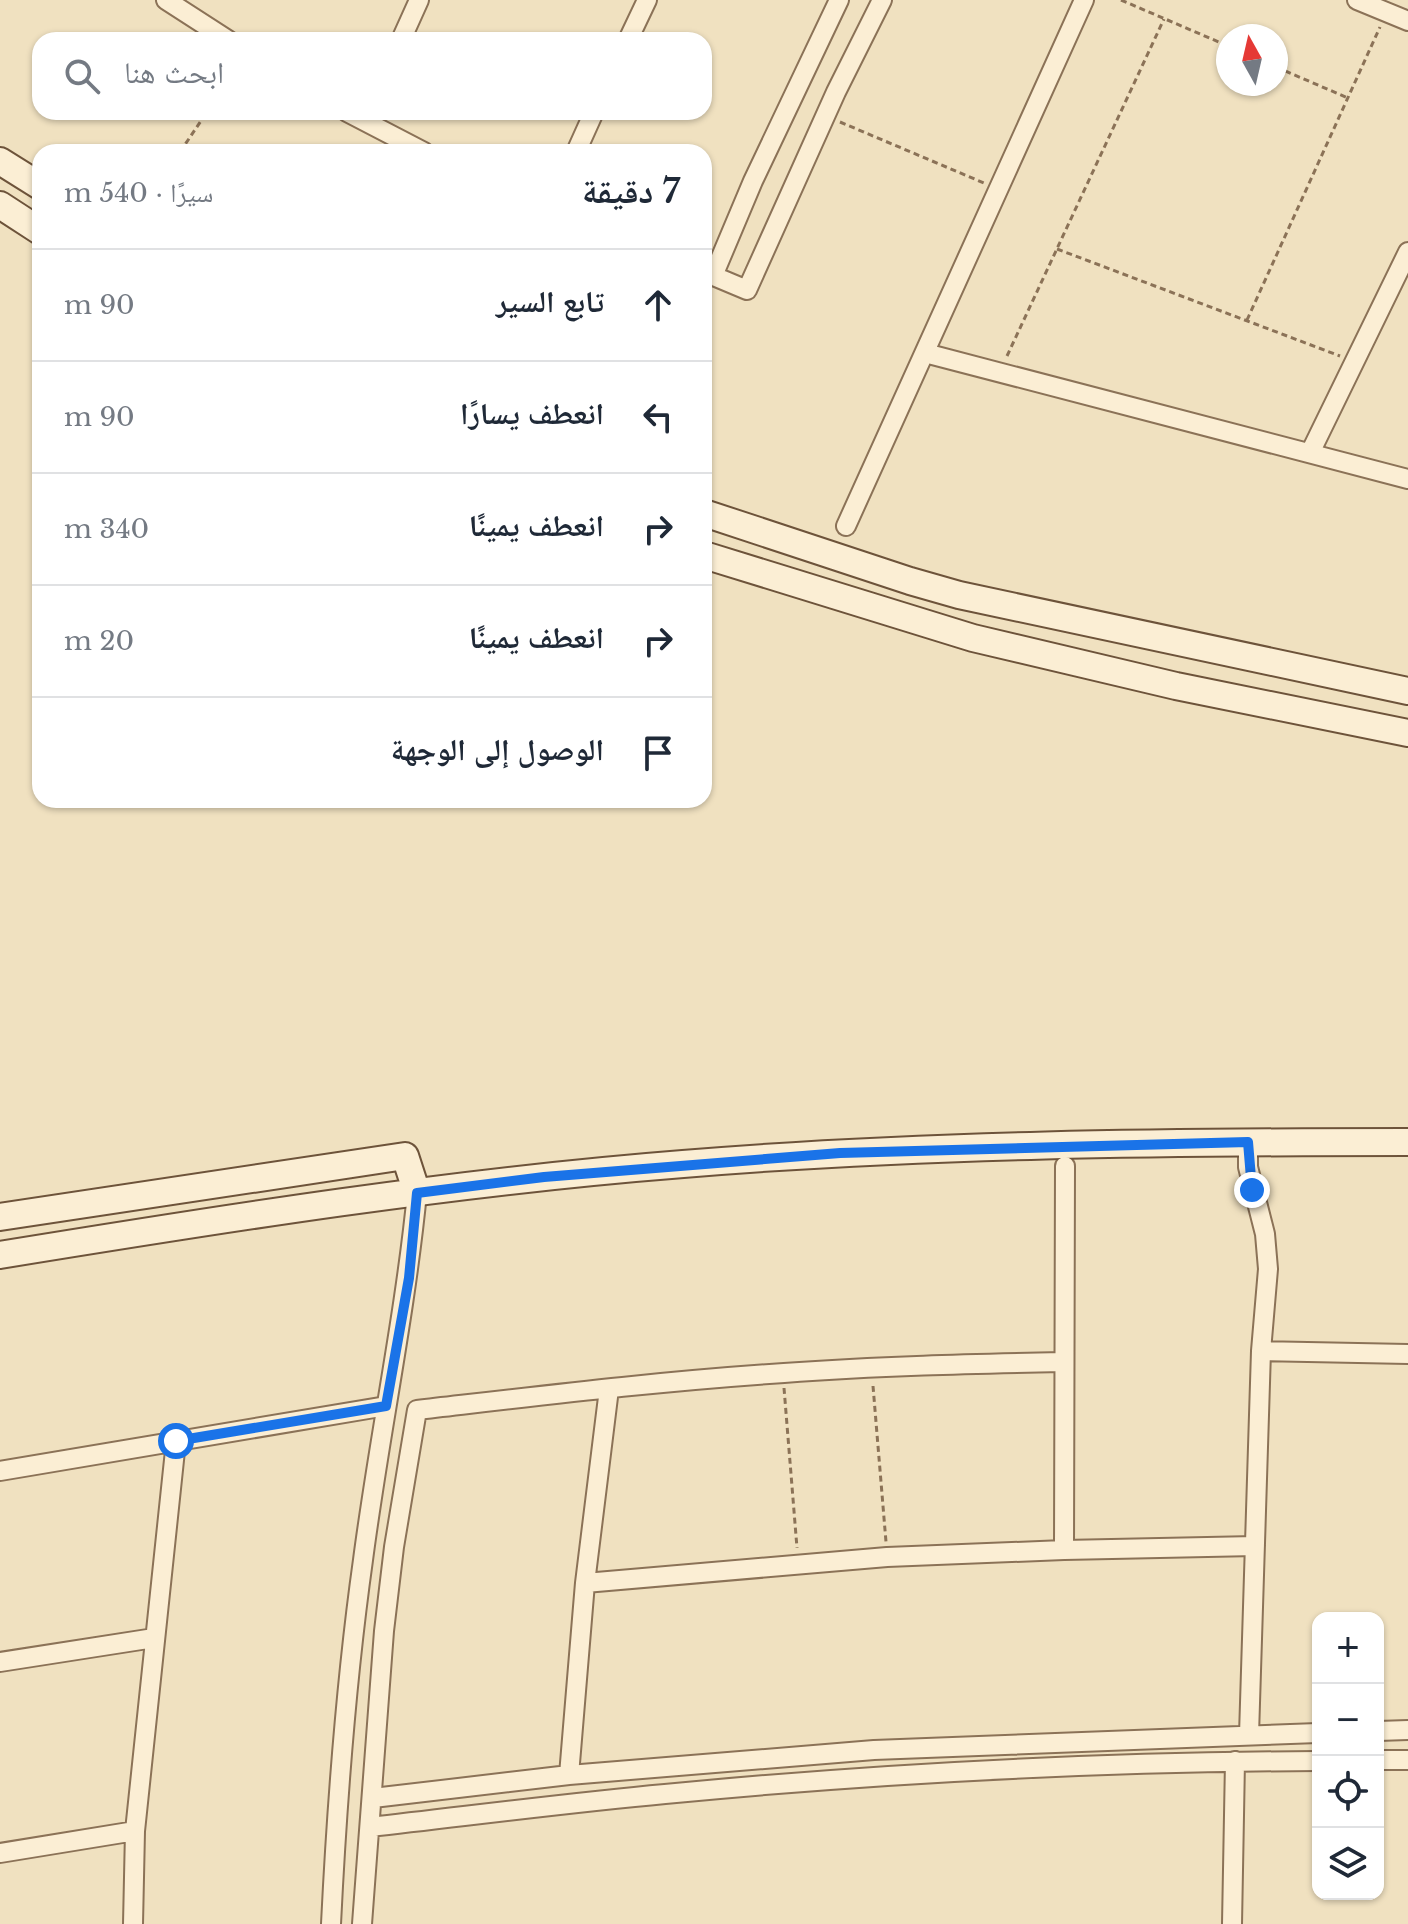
<!DOCTYPE html>
<html lang="ar">
<meta charset="utf-8">
<style>
:root{--surface:#fff;--page:#f6f6f7;--text:#1f2937;--muted:#747a83;--line:#e0e1e3}
body{margin:0;font-family:"Libre Baskerville","Noto Naskh Arabic",serif;background:var(--page);color:var(--text);direction:rtl}
.controls{position:absolute;right:24px;bottom:24px;display:grid;overflow:hidden;border-radius:16px;box-shadow:0 2px 6px #0004}
.controls button{width:72px;height:72px;display:grid;place-items:center;padding:0;border:0;border-bottom:2px solid var(--line);background:var(--surface);color:var(--text);font:40px sans-serif}
.compass{position:absolute;left:1216px;top:24px;width:72px;height:72px;border-radius:50%;background:var(--surface);box-shadow:0 2px 6px #0004;rotate:352deg}
.stop{position:absolute;width:24px;height:24px;margin:-18px;border:6px solid #1a73e8;border-radius:50%;background:#fff}
.stop.end{background:#1a73e8;border-color:#fff;box-shadow:0 2px 8px #0008}
.list{margin:0;padding:0;list-style:none}
h2{display:flex;justify-content:space-between;align-items:center;height:104px;margin:0;padding:0 32px;font-size:34px}
h2 small{font-size:26px;font-weight:400;color:var(--muted)}
.list li{display:grid;grid-template-columns:52px 1fr auto;gap:24px;align-items:center;box-sizing:border-box;height:112px;padding:0 32px;border-top:2px solid var(--line)}
.list b{display:block;font-size:30px;white-space:nowrap}
.list em{font-size:26px;font-style:normal;color:var(--muted)}
.icon{flex:none;width:44px;height:44px;fill:none;stroke:currentColor;stroke-width:2;stroke-linecap:round;stroke-linejoin:round}
.map{position:relative;flex:none;width:1408px;height:1924px;overflow:hidden;direction:ltr}
.search{position:absolute;background:var(--surface);box-shadow:0 2px 6px #0004;left:32px;top:32px;width:680px;height:88px;display:flex;align-items:center;gap:20px;box-sizing:border-box;padding:0 28px;border-radius:24px;color:var(--muted);font-size:30px}
.panel{position:absolute;background:var(--surface);box-shadow:0 2px 6px #0004;left:32px;top:144px;width:680px;height:664px;border-radius:24px;direction:rtl}
.map>svg:first-child{display:block}
.lines{fill:none;stroke-linecap:round;stroke-linejoin:round}
.street-casing{stroke:#8b7257;stroke-width:22}
.secondary-casing{stroke:#6d533a;stroke-width:30}
.path{stroke:#8b7257;stroke-width:3;stroke-dasharray:6 4;stroke-linecap:butt}
.street{stroke:#fbeed4;stroke-width:18}
.secondary{stroke:#fbeed4;stroke-width:26}
.route{stroke:#1a73e8;stroke-width:10}
</style>
<div class="map">
<svg width="1408" height="1924" viewBox="0 0 1408 1924">
<rect width="100%" height="100%" fill="#f0e1c0"/>
<g class="lines">
<!-- street casing -->
<g class="street-casing">
<path id="street" d="M166,0L228,40
M1357,0L1408,21
M401,40L419,0
M628,40L647,0
M347,112L424,152
M576,152L594,112
M704,272L747,290L836,92L882,0
M713,276L753,181L839,0
M925,353L1408,479
M1310,453L1408,252
M846,526L1084,0
M1248,1142V1167L1265,1234L1268,1269L1261,1351L1249,1735
M1261,1351L1408,1354
M0,1471L386,1406
M1064,1550L1065,1166
M585,1583L887,1557L1064,1550L1255,1546
M0,1662L154,1638
M1378,1731L1408,1730
M1378,1760H1408
M569,1775L585,1583L609,1389
M373,1798L569,1775L874,1750L1318,1733
M370,1827C468,1816 567,1803 665,1794C882,1773 1100,1762 1318,1761
M0,1853L135,1831
M133,1924L135,1831L176,1441
M331,1924C337,1802 346,1681 363,1560C379,1437 405,1316 417,1193
M362,1924L384,1631L394,1547L417,1410C539,1396 661,1381 784,1373C877,1366 970,1364 1063,1362
M1232,1924L1235,1761"/>
</g>
<!-- secondary casing -->
<g class="secondary-casing">
<path id="secondary" d="M0,161L40,186
M0,205L40,231
M704,513L910,581L959,595L1408,691
M704,555L973,638L1176,686L1408,733
M0,1217L405,1156L417,1193
M0,1255C227,1218 454,1182 683,1164C924,1144 1167,1142 1408,1142"/>
</g>
<!-- path -->
<path class="path" d="M1121,0L1228,46
M1276,67L1348,98
M840,122L984,183
M180,152L207,112
M1057,249L1340,356
M1247,320L1380,27
M1007,356L1164,19
M873,1386L886,1542
M784,1388L797,1548"/>
<!-- street -->
<use href="#street" class="street"/>
<!-- secondary -->
<use href="#secondary" class="secondary"/>
</g>
<g class="lines">
<!-- route -->
<path class="route" d="M176,1441L386,1406L409,1278L417,1193L544,1177L840,1153L1248,1142L1252,1190"/>
</g>
</svg>
<div class="controls">
<button>+</button>
<button>−</button>
<button><svg class="icon" aria-label="locate" viewBox="0 0 24 24"><circle cx="12" cy="12" r="6"/><path d="M12 2v4M12 18v4M2 12h4M18 12h4"/></svg></button>
<button><svg class="icon" aria-label="layers" viewBox="0 0 24 24"><path d="M12 4l9 5-9 5-9-5zM3 14l9 5 9-5"/></svg></button>
</div>
<svg class="compass" viewBox="-18 -18 36 36"><path d="M0-13l5 13h-10z" fill="#e53935"/><path d="M0 13l5-13h-10z" fill="#747a83"/></svg>
<div class="stop" style="left:176px;top:1441px"></div>
<div class="stop end" style="left:1252px;top:1190px"></div>
<div class="search"><svg class="icon" aria-label="search" viewBox="0 0 24 24"><circle cx="10" cy="10" r="6"/><path d="M15 15l6 6"/></svg>ابحث هنا</div>
<section class="panel">
<h2>7 دقيقة<small>سيرًا · 540 m</small></h2>
<ul class="list">
<li><svg class="icon" aria-label="ahead" viewBox="0 0 24 24"><path d="M12 20V5M6 11l6-6 6 6"/></svg><div><b>تابع السير</b></div><em>90 m</em></li>
<li><svg class="icon" aria-label="left" viewBox="0 0 24 24"><path d="M17 20v-9H6M10 6l-5 5 5 5"/></svg><div><b>انعطف يسارًا</b></div><em>90 m</em></li>
<li><svg class="icon" aria-label="right" viewBox="0 0 24 24"><path d="M7 20v-9h11M14 6l5 5-5 5"/></svg><div><b>انعطف يمينًا</b></div><em>340 m</em></li>
<li><svg class="icon" aria-label="right" viewBox="0 0 24 24"><path d="M7 20v-9h11M14 6l5 5-5 5"/></svg><div><b>انعطف يمينًا</b></div><em>20 m</em></li>
<li><svg class="icon" aria-label="arrive" viewBox="0 0 24 24"><path d="M6 21V4h12l-3 4 3 4H6"/></svg><div><b>الوصول إلى الوجهة</b></div></li>
</ul>
</section>
</div>
